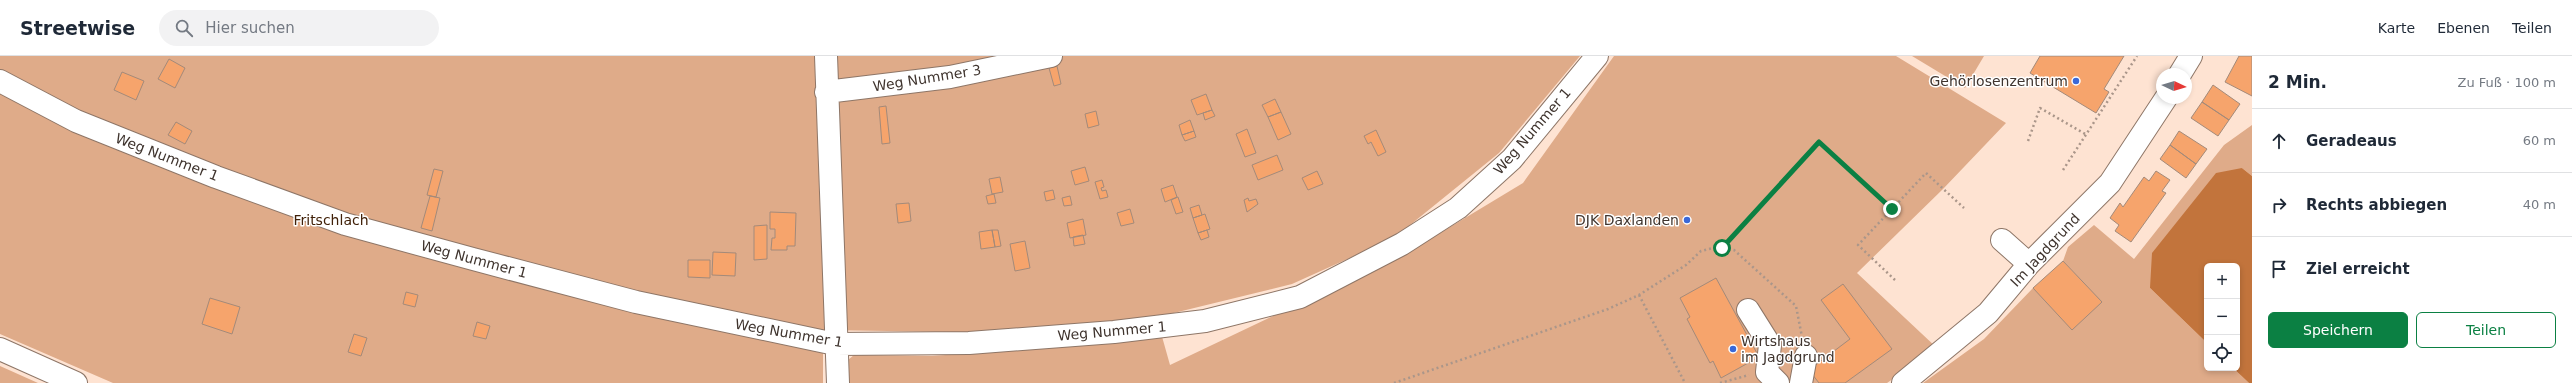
<!DOCTYPE html>
<html lang="de">
<meta charset="utf-8">
<style>
:root{--surface:#fff;--page:#f2f2f3;--text:#1f2937;--muted:#747a83;--line:#e0e1e3;--accent:#0b8043}
body{margin:0;font-family:"DejaVu Sans",sans-serif;background:var(--page);color:var(--text)}
.controls{position:absolute;right:12px;bottom:12px;display:grid;overflow:hidden;border-radius:6px;box-shadow:0 2px 6px #0003}
.controls button{width:36px;height:36px;display:grid;place-items:center;padding:0;border:0;border-bottom:1px solid var(--line);background:var(--surface);color:var(--text);font:20px sans-serif}
.compass{position:absolute;left:2156px;top:12px;width:36px;height:36px;border-radius:50%;background:var(--surface);box-shadow:0 2px 6px #0003;rotate:94deg}
.stop{position:absolute;width:12px;height:12px;margin:-9px;border:3px solid #0b8043;border-radius:50%;background:#fff}
.stop.end{background:#0b8043;border-color:#fff;box-shadow:0 1px 4px #0008}
.list{margin:0;padding:0;list-style:none}
h2{display:flex;justify-content:space-between;align-items:center;height:52px;margin:0;padding:0 16px;font-size:17px}
h2 small{font-size:13px;font-weight:400;color:var(--muted)}
.list li{display:grid;grid-template-columns:26px 1fr auto;gap:12px;align-items:center;box-sizing:border-box;height:64px;padding:0 16px;border-top:1px solid var(--line)}
.list b{display:block;font-size:15px;white-space:nowrap}
.list em{font-size:13px;font-style:normal;color:var(--muted)}
.actions{display:flex;gap:8px;padding:12px 16px}
.actions a{flex:1;padding:9px 0;border:1px solid var(--accent);border-radius:6px;text-align:center;font-size:14px;color:var(--accent)}
.actions .main{background:var(--accent);color:#fff}
.icon{flex:none;width:22px;height:22px;fill:none;stroke:currentColor;stroke-width:2;stroke-linecap:round;stroke-linejoin:round}
.map{position:relative;flex:none;width:2252px;height:327px;overflow:hidden}
header{display:flex;align-items:center;gap:24px;box-sizing:border-box;height:56px;padding:0 20px;background:var(--surface);border-bottom:1px solid var(--line)}
header strong{font-size:19px}
nav{display:flex;gap:22px;margin-inline-start:auto;font-size:14px}
.search{width:280px;height:36px;background:var(--page);display:flex;align-items:center;gap:10px;box-sizing:border-box;padding:0 14px;border-radius:22px;color:var(--muted);font-size:15px}
main{display:flex}
aside{flex:1;background:var(--surface)}
.map>svg:first-child{display:block}
.green{fill:#dfab89}
.water{fill:#c2743c}
.building{fill:#f6a46c;stroke:#a38a7a}
.lines{fill:none;stroke-linecap:round;stroke-linejoin:round}
.minor-casing{stroke:#8e7667;stroke-width:24}
.path{stroke:#aa968a;stroke-width:2.5;stroke-dasharray:2 3;stroke-linecap:butt}
.minor{stroke:#fff;stroke-width:22}
.route{stroke:#0b8043;stroke-width:5}
.poi-dot{fill:#3a68d8;stroke:#fff;stroke-width:1.5}
.labels{text-anchor:middle;dominant-baseline:central;stroke-width:3;stroke-linejoin:round;paint-order:stroke}
.street-label{font-size:14px;fill:#3f342e;stroke:#fff}
.poi-label{font-size:14px;fill:#3f342e;stroke:#fff;text-anchor:end}
.park-label{font-size:14px;fill:#402008;stroke:#fff}
</style>
<header>
<strong>Streetwise</strong>
<div class="search"><svg class="icon" aria-label="search" viewBox="0 0 24 24"><circle cx="10" cy="10" r="6"/><path d="M15 15l6 6"/></svg>Hier suchen</div>
<nav><a>Karte</a><a>Ebenen</a><a>Teilen</a></nav>
</header>
<main>
<div class="map">
<svg width="2252" height="327" viewBox="0 0 2252 327">
<rect width="100%" height="100%" fill="#fee3d2"/>
<!-- green -->
<path class="green" d="M0,0H1580L1499,97L1394,182L1292,228L1145,264L1025,277L823,274V327H113L0,278Z
M1614,0H1896L2006,67L1943,133L1857,217L1937,292L1887,327H844L842,309L854,299L932,300L1081,289L1161,277L1170,309L1412,194L1523,127Z
M1912,0H1984L1965,32Z
M2252,69V120L2242,112L2150,232L2207,287V312H2233L2249,327H1923L1984,283L2033,232L2101,246L2063,205L2068,191L2094,169L2134,203L2224,89Z
M0,310L38,327H0Z"/>
<!-- water -->
<path class="water" d="M2242,112L2252,120V327H2249L2233,312H2237V210H2207V287L2150,232L2152,197L2216,117Z"/>
<!-- building -->
<path class="building" d="M2040,0H2124L2104,33L2109,36L2096,57L2030,17Z
M2239,0H2252V40L2225,26Z
M169,3L185,12L175,32L158,23Z
M1057,10L1061,28L1054,30L1049,12Z
M122,16L144,25L136,44L114,34Z
M2213,29L2240,48L2229,64L2202,46Z
M1206,38L1212,54L1197,59L1191,44Z
M1275,43L1281,56L1268,61L1262,49Z
M2202,46L2229,64L2218,80L2191,62Z
M886,50L890,87L882,88L879,51Z
M1212,54L1215,60L1205,64L1203,57Z
M1096,55L1099,69L1088,72L1085,58Z
M1281,56L1291,78L1278,84L1268,61Z
M1190,64L1194,75L1182,79L1179,69Z
M176,66L192,75L185,88L168,79Z
M1247,73L1256,97L1245,101L1236,78Z
M1376,74L1386,96L1378,100L1371,86L1368,88L1364,80Z
M1194,75L1196,81L1185,85L1182,79Z
M2179,75L2207,93L2196,108L2170,89Z
M2170,89L2196,108L2186,122L2160,103Z
M1277,99L1283,114L1258,124L1252,109Z
M1085,111L1089,125L1075,129L1071,115Z
M434,113L443,115L436,141L427,139Z
M1317,115L1323,128L1308,134L1302,122Z
M2156,115L2170,124L2162,135L2166,137L2131,186L2115,175L2119,169L2110,162L2120,147L2123,151L2144,121L2149,125Z
M1000,121L1003,136L992,138L989,123Z
M1102,124L1104,131L1101,132L1102,135L1106,134L1108,141L1100,143L1095,126Z
M1173,129L1177,141L1165,146L1161,133Z
M1053,134L1055,143L1046,145L1044,136Z
M994,138L996,147L988,148L986,140Z
M430,140L440,142L432,175L421,172Z
M1070,140L1072,149L1064,150L1062,142Z
M1178,141L1183,156L1176,158L1171,144Z
M1248,142L1249,145L1256,143L1258,148L1247,156L1244,144Z
M909,147L911,165L898,167L896,148Z
M1199,149L1202,159L1193,162L1190,152Z
M1130,153L1134,167L1121,170L1117,157Z
M770,156L796,157L795,190H787V194H771L772,182H775V173H770Z
M1205,158L1210,173L1198,177L1193,162Z
M1083,163L1086,179L1070,182L1067,167Z
M767,169V203L754,204V170Z
M992,174L995,191L981,193L979,176Z
M992,174H998L1001,190L995,191Z
M1207,174L1209,181L1201,184L1198,177Z
M1083,179L1085,188L1074,190L1073,181Z
M1025,185L1030,212L1015,215L1010,188Z
M713,196L736,197L735,220L712,219Z
M688,204H710V222L688,221Z
M2063,205L2102,246L2072,274L2033,232Z
M1716,222L1759,301L1721,322L1713,305L1710,307L1687,263L1690,261L1680,242Z
M1843,228L1892,293L1845,327H1819L1809,314L1850,283L1821,244Z
M406,236L418,239L415,251L403,248Z
M210,242L240,251L232,278L202,268Z
M477,266L490,270L486,283L473,280Z
M354,278L367,282L361,300L348,296Z"/>
<g class="lines">
<!-- minor casing -->
<g class="minor-casing">
<path id="minor" d="M826,0L838,327
M2180,18L2191,0
M0,25L76,65L216,121L345,168L473,203L636,246L835,288L969,287L1114,276L1205,265L1300,241L1402,188L1458,152L1512,103L1597,0
M826,36L950,21L1051,0
M2002,184L2029,208
M1748,254L1770,289L1767,316L1778,327
M0,293L76,327
M1801,327L1806,300
M1903,327L1988,257L2029,208L2110,127L2166,42"/>
</g>
<!-- path -->
<path class="path" d="M2028,85L2040,52L2087,79
M2063,114L2137,0
M1722,192L1819,86L1892,153
M1895,224L1858,189L1926,117L1964,152
M1639,239L1685,327
M1394,327L1608,253L1639,239L1686,209L1701,195L1717,191L1734,194L1796,250L1802,281
M1720,327L1749,319"/>
<!-- minor -->
<use href="#minor" class="minor"/>
</g>
<g class="lines">
<!-- route -->
<path class="route" d="M1722,192L1819,86L1892,153"/>
</g>
<!-- markers -->
<g class="poi-dot">
<circle cx="2076" cy="25" r="4"/>
<circle cx="1687" cy="164" r="4"/>
<circle cx="1733" cy="293" r="4"/>
</g>
<g class="labels">
<!-- street labels -->
<g class="street-label">
<text transform="translate(927 22) rotate(-9)">Weg Nummer 3</text>
<text transform="translate(1532 75) rotate(-49)">Weg Nummer 1</text>
<text transform="translate(167 101) rotate(21)">Weg Nummer 1</text>
<text transform="translate(2045 194) rotate(-47)">Im Jagdgrund</text>
<text transform="translate(474 203) rotate(15)">Weg Nummer 1</text>
<text transform="translate(1112 275) rotate(-5)">Weg Nummer 1</text>
<text transform="translate(789 277) rotate(10)">Weg Nummer 1</text>
</g>
<!-- poi labels -->
<g class="poi-label">
<text x="2068" y="25">Gehörlosenzentrum</text>
<text x="1679" y="164">DJK Daxlanden</text>
<text x="1741" y="285" text-anchor="start">Wirtshaus<tspan x="1741" dy="16">im Jagdgrund</tspan></text>
</g>
<!-- park labels -->
<g class="park-label">
<text x="331" y="164">Fritschlach</text>
</g>
</g>
</svg>
<div class="controls">
<button>+</button>
<button>−</button>
<button><svg class="icon" aria-label="locate" viewBox="0 0 24 24"><circle cx="12" cy="12" r="6"/><path d="M12 2v4M12 18v4M2 12h4M18 12h4"/></svg></button>
</div>
<svg class="compass" viewBox="-18 -18 36 36"><path d="M0-13l5 13h-10z" fill="#e53935"/><path d="M0 13l5-13h-10z" fill="#747a83"/></svg>
<div class="stop" style="left:1722px;top:192px"></div>
<div class="stop end" style="left:1892px;top:153px"></div>
</div>
<aside>
<h2>2 Min.<small>Zu Fuß · 100 m</small></h2>
<ul class="list">
<li><svg class="icon" aria-label="ahead" viewBox="0 0 24 24"><path d="M12 20V5M6 11l6-6 6 6"/></svg><div><b>Geradeaus</b></div><em>60 m</em></li>
<li><svg class="icon" aria-label="right" viewBox="0 0 24 24"><path d="M7 20v-9h11M14 6l5 5-5 5"/></svg><div><b>Rechts abbiegen</b></div><em>40 m</em></li>
<li><svg class="icon" aria-label="arrive" viewBox="0 0 24 24"><path d="M6 21V4h12l-3 4 3 4H6"/></svg><div><b>Ziel erreicht</b></div></li>
</ul>
<div class="actions"><a class="main">Speichern</a><a>Teilen</a></div>
</aside>
</main>
